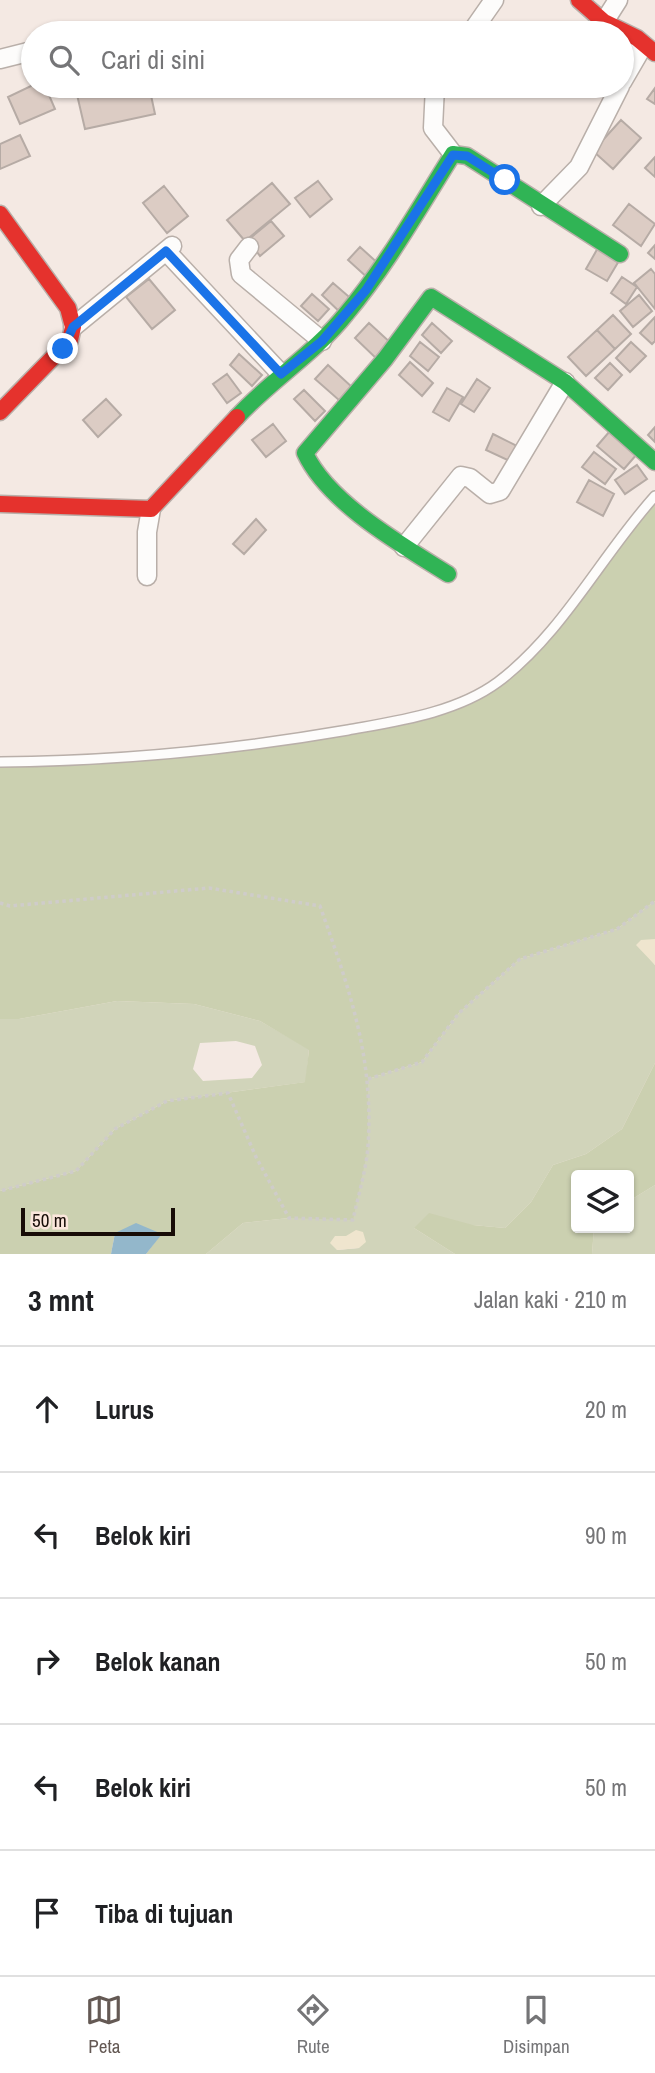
<!DOCTYPE html>
<html lang="id">
<meta charset="utf-8">
<style>
:root{--surface:#fff;--page:#f2f2f2;--text:#202124;--muted:#757577;--line:#e0e0e0;--accent:#645954}
body{margin:0;font-family:"Archivo Narrow",sans-serif;background:var(--page);color:var(--text)}
.controls{position:absolute;right:21px;bottom:21px;display:grid;overflow:hidden;border-radius:7px;box-shadow:0 2px 5px #0004}
.controls button{width:63px;height:63px;display:grid;place-items:center;padding:0;border:0;border-bottom:2px solid var(--line);background:var(--surface);color:var(--text);font:35px sans-serif}
.scale{position:absolute;left:21px;bottom:18px;width:154px;box-sizing:border-box;padding-left:7px;border:4px solid #170c07;border-top:0;font-size:19px;line-height:24px;white-space:nowrap;color:#170c07;-webkit-text-stroke:5px #fbe6dc;paint-order:stroke}
.stop{position:absolute;width:21px;height:21px;margin:-16px;border:5px solid #1a73e8;border-radius:50%;background:#fff}
.stop.end{background:#1a73e8;border-color:#fff;box-shadow:0 2px 7px #0008}
.list{margin:0;padding:0;list-style:none}
h2{display:flex;justify-content:space-between;align-items:center;height:91px;margin:0;padding:0 28px;font-size:30px}
h2 small{font-size:23px;font-weight:400;color:var(--muted)}
.list li{display:grid;grid-template-columns:46px 1fr auto;gap:21px;align-items:center;box-sizing:border-box;height:126px;padding:0 28px;border-top:2px solid var(--line)}
.list b{display:block;font-size:26px;white-space:nowrap}
.list em{font-size:23px;font-style:normal;color:var(--muted)}
.icon{flex:none;width:38px;height:38px;fill:none;stroke:currentColor;stroke-width:2;stroke-linecap:round;stroke-linejoin:round}
.map{position:relative;flex:none;width:655px;height:1254px;overflow:hidden}
.search{position:absolute;background:var(--surface);box-shadow:0 2px 5px #0004;left:21px;right:21px;top:21px;height:77px;display:flex;align-items:center;gap:18px;box-sizing:border-box;padding:0 24px;border-radius:38px;color:var(--muted);font-size:26px}
.sheet{height:721px;background:var(--surface)}
nav{display:flex;justify-content:space-around;align-items:center;box-sizing:border-box;height:98px;border-top:2px solid var(--line);background:var(--surface);font-size:19px;color:var(--muted)}
nav a{display:grid;justify-items:center;gap:4px}
nav .on{color:var(--accent)}
.map>svg:first-child{display:block}
.green{fill:#d1d4ba;fill-rule:evenodd}
.forest{fill:#cbd0b0}
.sand{fill:#efe5ce}
.water{fill:#93b7cb}
.building{fill:#dcccc4;stroke:#b6aba5;stroke-width:2}
.lines{fill:none;stroke-linecap:round;stroke-linejoin:round}
.lane-casing{stroke:#b9afa9;stroke-width:12}
.street-casing{stroke:#b9afa9;stroke-width:21}
.fast-casing{stroke:#b9afa9;stroke-width:19}
.jam-casing{stroke:#b9afa9;stroke-width:19}
.path{stroke:#cfccca;stroke-width:3.5;stroke-dasharray:3.5 3.5;stroke-linecap:butt}
.lane{stroke:#fdfcfb;stroke-width:9}
.street{stroke:#fdfcfb;stroke-width:18}
.fast{stroke:#30b455;stroke-width:16}
.jam{stroke:#e5322d;stroke-width:16}
.route{stroke:#1a73e8;stroke-width:9}
</style>
<div class="map">
<svg width="655" height="1254" viewBox="0 0 655 1254">
<rect width="100%" height="100%" fill="#f4e9e3"/>
<!-- green -->
<path class="green" d="M655,901V939L649,958L655,965V1063L622,1129L586,1154L553,1165L531,1202L505,1228L473,1225L414,1228L455,1254H206L243,1223L289,1218L368,1148V1079L422,1062L459,1013L520,959L617,929ZM335,1236H346L359,1248L337,1250Z
M117,1001L194,1004L260,1021L309,1049L306,1082L167,1101L115,1129L76,1171L0,1191V1019H19ZM236,1041L255,1046L262,1065L252,1078L203,1081L193,1069L200,1043Z
M655,1185V1254H592L594,1228H629V1201Z"/>
<!-- forest -->
<path class="forest" d="M655,496V901L617,929L520,959L459,1013L422,1062L368,1079V1148L353,1220L289,1218L243,1223L206,1254H146L161,1234L115,1233L111,1254H0V1191L76,1171L115,1129L167,1101L305,1082L309,1050L260,1021L194,1004L117,1001L19,1019H0V762L274,743L446,708L497,683L543,640Z
M655,1063V1185L629,1201V1175H576V1228H594L592,1254H455L414,1228L429,1213L473,1225L505,1228L531,1202L553,1165L586,1154L622,1129Z"/>
<!-- sand -->
<path class="sand" d="M655,939V965L636,945L641,940Z
M356,1230L363,1232L366,1242L359,1248L337,1250L330,1243L335,1236H346Z"/>
<!-- water -->
<path class="water" d="M136,1223L162,1234L146,1254H111L115,1233Z"/>
<!-- building -->
<path class="building" d="M33,85L45,86L55,109L20,124L8,97Z
M75,86H149L155,114L85,129Z
M655,88V104L647,99Z
M621,120L641,138L613,169L593,151Z
M20,135L30,156L0,169V144Z
M655,157V177L645,168Z
M318,181L332,199L310,217L295,198Z
M272,183L290,204L245,241L227,220Z
M164,186L188,216L167,233L143,203Z
M629,204L655,224L641,246L613,225Z
M271,221L284,236L260,256L248,240Z
M655,245V259L648,253Z
M599,246L620,259L607,281L586,269Z
M360,247L381,266L369,279L348,260Z
M651,269L655,274V309L634,283Z
M622,277L637,287L626,304L611,293Z
M149,279L175,310L152,329L126,297Z
M333,283L355,302L343,315L322,295Z
M312,294L329,309L318,321L301,306Z
M639,295L652,311L633,327L620,311Z
M613,315L631,334L615,349L597,330Z
M655,317V341L652,344L640,333Z
M369,323L393,345L379,361L355,338Z
M432,323L452,341L441,353L422,335Z
M597,330L615,349L586,376L568,357Z
M420,342L439,357L428,371L410,356Z
M631,342L646,356L630,372L616,358Z
M239,354L262,375L252,386L230,365Z
M410,362L433,383L422,396L399,375Z
M610,363L622,375L608,390L595,378Z
M328,365L353,388L340,401L315,379Z
M227,374L241,393L227,403L213,384Z
M477,379L490,388L474,412L461,404Z
M447,388L463,397L449,421L433,412Z
M304,390L325,411L315,421L294,399Z
M106,399L121,415L98,437L83,420Z
M273,424L286,441L266,457L252,440Z
M655,427V442L648,435Z
M610,431L637,454L624,469L597,446Z
M493,434L521,448L514,463L486,450Z
M594,452L616,469L605,484L582,467Z
M637,465L647,479L625,494L615,480Z
M589,480L614,494L603,516L577,502Z
M256,519L266,530L244,554L233,544Z"/>
<g class="lines">
<!-- lane casing -->
<g class="lane-casing">
<path id="lane" d="M0,762C117,761 232,750 348,730C397,721 456,713 498,682C563,633 601,556 655,496"/>
</g>
<!-- street casing -->
<g class="street-casing">
<path id="street" d="M604,22L618,0
M471,33L494,0
M0,59L32,51
M622,82L640,51V43
M435,86L433,128L453,154
M541,206L579,167L620,86
M249,247L239,260L241,274L322,341
M166,251L281,374
M73,327L172,246
M404,547L461,476L470,478L490,494L500,491L565,382
M147,576V532L151,509"/>
</g>
<!-- fast casing -->
<g class="fast-casing">
<path id="fast" d="M237,417C271,380 315,353 346,314C387,265 419,208 453,154L467,156L620,254
M448,574C402,545 328,503 305,453L385,359L431,297L565,382L655,462"/>
</g>
<!-- jam casing -->
<g class="jam-casing">
<path id="jam" d="M579,0L604,22L637,38L655,53
M0,214L68,308L73,327L70,340L0,412
M0,504L151,509L237,417"/>
</g>
<!-- path -->
<path class="path" d="M0,903L10,906L209,888L320,906C349,988 374,1057 368,1146C366,1171 358,1196 353,1220L289,1218L256,1157L228,1093L167,1101L115,1129L76,1171L0,1191
M368,1079L422,1062L459,1013L520,959L617,929L655,901"/>
<!-- lane -->
<use href="#lane" class="lane"/>
<!-- street -->
<use href="#street" class="street"/>
<!-- fast -->
<use href="#fast" class="fast"/>
<!-- jam -->
<use href="#jam" class="jam"/>
</g>
<g class="lines">
<!-- route -->
<path class="route" d="M63,349L73,327L166,251L281,374L322,341L366,290L453,155L467,156L505,180"/>
</g>
</svg>
<div class="controls">
<button><svg class="icon" aria-label="layers" viewBox="0 0 24 24"><path d="M12 4l9 5-9 5-9-5zM3 14l9 5 9-5"/></svg></button>
</div>
<div class="scale">50 m</div>
<div class="stop" style="left:505px;top:180px"></div>
<div class="stop end" style="left:63px;top:349px"></div>
<div class="search"><svg class="icon" aria-label="search" viewBox="0 0 24 24"><circle cx="10" cy="10" r="6"/><path d="M15 15l6 6"/></svg>Cari di sini</div>
</div>
<section class="sheet">
<h2>3 mnt<small>Jalan kaki · 210 m</small></h2>
<ul class="list">
<li><svg class="icon" aria-label="ahead" viewBox="0 0 24 24"><path d="M12 20V5M6 11l6-6 6 6"/></svg><div><b>Lurus</b></div><em>20 m</em></li>
<li><svg class="icon" aria-label="left" viewBox="0 0 24 24"><path d="M17 20v-9H6M10 6l-5 5 5 5"/></svg><div><b>Belok kiri</b></div><em>90 m</em></li>
<li><svg class="icon" aria-label="right" viewBox="0 0 24 24"><path d="M7 20v-9h11M14 6l5 5-5 5"/></svg><div><b>Belok kanan</b></div><em>50 m</em></li>
<li><svg class="icon" aria-label="left" viewBox="0 0 24 24"><path d="M17 20v-9H6M10 6l-5 5 5 5"/></svg><div><b>Belok kiri</b></div><em>50 m</em></li>
<li><svg class="icon" aria-label="arrive" viewBox="0 0 24 24"><path d="M6 21V4h12l-3 4 3 4H6"/></svg><div><b>Tiba di tujuan</b></div></li>
</ul>
</section>
<nav>
<a class="on"><svg class="icon" aria-label="map" viewBox="0 0 24 24"><path d="M3 6l6-2 6 2 6-2v14l-6 2-6-2-6 2zM9 4v14M15 6v14"/></svg>Peta</a>
<a><svg class="icon" aria-label="directions" viewBox="0 0 24 24"><path d="M12 3l9 9-9 9-9-9zM9 14v-3h6M13 9l2 2-2 2"/></svg>Rute</a>
<a><svg class="icon" aria-label="saved" viewBox="0 0 24 24"><path d="M7 4h10v16l-5-4-5 4z"/></svg>Disimpan</a>
</nav>
